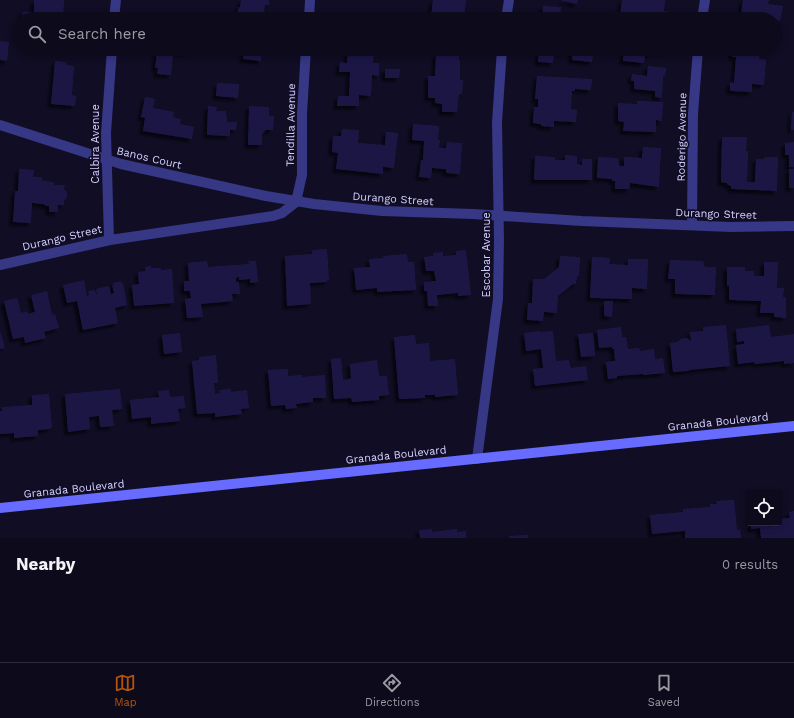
<!DOCTYPE html>
<style>
:root{--surface:#0c0a1b;--page:#1a1828;--text:#f1f3f6;--muted:#9a9aa3;--line:#2c2b3a;--accent:#b45309}
body{margin:0;font-family:"Work Sans",sans-serif;background:var(--page);color:var(--text)}
.controls{position:absolute;right:12px;bottom:12px;display:grid;overflow:hidden;border-radius:4px;box-shadow:0 2px 6px #0003}
.controls button{width:36px;height:36px;display:grid;place-items:center;padding:0;border:0;border-bottom:1px solid var(--line);background:var(--surface);color:var(--text);font:20px sans-serif}
.list{margin:0;padding:0;list-style:none}
h2{display:flex;justify-content:space-between;align-items:center;height:52px;margin:0;padding:0 16px;font-size:17px}
h2 small{font-size:13px;font-weight:400;color:var(--muted)}
.icon{flex:none;width:22px;height:22px;fill:none;stroke:currentColor;stroke-width:2;stroke-linecap:round;stroke-linejoin:round}
.map{position:relative;flex:none;width:794px;height:538px;overflow:hidden}
.search{position:absolute;background:var(--surface);box-shadow:0 2px 6px #0003;left:12px;right:12px;top:12px;height:44px;display:flex;align-items:center;gap:10px;box-sizing:border-box;padding:0 14px;border-radius:22px;color:var(--muted);font-size:15px}
.sheet{height:124px;background:var(--surface)}
nav{display:flex;justify-content:space-around;align-items:center;box-sizing:border-box;height:56px;border-top:1px solid var(--line);background:var(--surface);font-size:11px;color:var(--muted)}
nav a{display:grid;justify-items:center;gap:2px}
nav .on{color:var(--accent)}
.map>svg:first-child{display:block}
.building{fill:#1f1845;filter:url(#shadow)}
.lines{fill:none;stroke-linecap:round;stroke-linejoin:round}
.street{stroke:#363785;stroke-width:10}
.secondary{stroke:#676bff;stroke-width:10}
.labels{text-anchor:middle;dominant-baseline:central;stroke-width:3.5;stroke-linejoin:round;paint-order:stroke}
.street-label{font-size:11px;fill:#d3d0ff;stroke:#100d24}
</style>
<div class="map">
<svg width="794" height="538" viewBox="0 0 794 538">
<defs>
<filter id="shadow"><feDropShadow dx="-3.5" dy="3.5" stdDeviation="1" flood-color="#0009"/></filter>
</defs>
<rect width="100%" height="100%" fill="#100d24"/>
<!-- building -->
<path class="building" d="M34,0H64L63,19H22L23,12H34Z
M241,0H269V5H265L264,13H266L265,19H237L238,7L240,8Z
M433,0H466L464,19H437V17L431,16Z
M560,0H578L577,4Z
M622,0H665L664,11L671,12L670,19H639L640,17L620,14Z
M743,0H769L768,4L783,6L780,21L741,14Z
M543,6L561,7L560,19H542Z
M160,12L172,14L171,19H156V15L160,16Z
M0,41L9,42L7,61L0,60Z
M152,49H190L189,53L175,52L174,55H173L171,75L157,74L158,68H155L157,52H152Z
M232,49H262L261,61L243,59L244,53L232,51Z
M348,49H374L373,63H379V76L372,75L371,96L359,95V106H337L338,96H349L350,72H339L340,62L347,63Z
M444,49H459V60H460V80H463L462,94H459L457,112H442V104L435,103V98H428V76H435L436,54H444Z
M539,49H594L592,62L572,60V52L563,51V53L554,52L553,63L538,62Z
M624,49H666V53L651,52L650,54H645L644,63L623,61Z
M732,49H760L759,59L766,60L764,85L752,84V92L730,91V82L734,83L736,57H732Z
M55,61L66,62V65L74,66L72,95L76,96L75,106L51,104Z
M648,66L666,68L665,76H663L662,98L655,97V91L634,89V81H631L632,74L647,76Z
M385,69H400L399,78H385Z
M537,76L592,79L591,90L575,89V91H572L571,109L577,110L576,122L554,121V127L541,126V124L533,123L534,107H538V99H535Z
M217,83L239,84L238,98L216,96Z
M145,97L155,99L153,108L174,112L173,117L181,119L180,124L194,127L192,139L143,131L145,118L141,117Z
M637,101L663,102L662,121L656,120V132L623,131L624,122L618,121V103L637,104Z
M208,106L217,107L216,111H226L227,122H237L236,130H230V136L207,135Z
M249,106L269,107V116H274L273,130H266L262,134V145H248Z
M792,112H794V130H791Z
M413,124L439,126L438,140H440L439,148H446L447,142L462,143L460,174L446,173V169L432,168L431,178L419,177L421,160H423L424,141L412,140Z
M342,129L359,130L358,143L385,145L386,132L398,133L394,168L383,167V174L336,169L338,153L332,152L333,136H341Z
M722,137H747L746,151H748L747,182H755L756,159H764L765,157H778L777,191L731,189V186L728,185L727,183L721,182Z
M794,142V167H789V155H785V143Z
M643,147L661,148L659,187L630,183L629,189H615V181H612V179L597,178L598,157L618,158L619,166H624V157L642,158Z
M565,155L577,156V164L582,165V159H592V180H534L535,156L555,157V160H565Z
M19,169L34,170L33,177H42V181L54,182V185H65L64,189L67,192V198L64,201V205H58V212H49V206L44,205V204L32,203L31,223L13,222L15,191H18Z
M789,169H794V188H789Z
M327,249L329,280H327V282L310,283L311,304L287,306L285,256L312,254V250Z
M466,250L471,295L458,296V293L437,295L438,306H428L427,291H424V282L436,281L434,271H426L424,257L433,256V253L443,252V256L456,255V251Z
M407,254L408,262H414L416,290L377,292V288L356,290L354,268L370,267L369,259L384,258L383,256Z
M560,256L580,257L579,276H577L576,284H573L558,296L557,313L544,312L543,321L527,320L528,303H532L533,279H544L559,267Z
M592,257L610,258L609,264L628,265V259H648L647,289L632,288V299L590,298Z
M670,260L703,261L705,267H716L715,295L675,294V279H668Z
M207,261L208,267L249,264L248,261H256L258,282L250,283V279L239,280V277L236,278V282H239L240,294H232L233,301L201,304L203,317L187,318L185,299L191,298L190,291H184V281H189L188,263Z
M764,262H778L777,288H784L783,297H786V318L774,317V313H760L761,301L729,300V285L727,286V267H745V271H754V276H764Z
M151,266V268H161V270L172,269L174,303L134,306L132,285L139,284L138,272L145,271V267Z
M84,280L87,296L89,295L88,291L95,290L96,294H97L96,289L109,286L111,294L114,293L112,285H114L113,283L121,281V283H123L127,305L115,308L118,323L83,330L77,301L67,303L63,285Z
M47,291L52,315L55,314L59,328L44,332L46,338L25,343L24,337L13,339L4,301L17,298L21,313L27,311L28,314L35,312L31,295Z
M604,301H613L612,317L604,316Z
M726,325L730,366L689,370V371L673,372L670,343L678,342L681,339L687,338L691,341L690,332L703,331V327Z
M769,325L771,337L794,334V363L784,364V361L755,364L754,362L738,364L736,345L744,344V341L737,342L736,329Z
M621,327L622,337H626L628,349L639,348L640,351L654,349L655,359L663,358L665,373L643,375V374L617,376V378L608,379L606,362L615,361L614,349H612V347L599,348L597,330Z
M0,331L5,348L0,349Z
M540,331V332L553,331L556,361L569,360L570,367H571V368L586,366L588,380L535,386L533,369L543,368L541,349L526,351L524,333Z
M180,333L182,352L164,354L162,335Z
M593,333L595,356L581,357L578,334Z
M415,335L416,344L429,343L430,361L455,359L458,395L435,397V395H425V398L399,399L394,337Z
M216,355L218,383H214L215,394L220,393L219,390L231,389V392L247,390L249,408L241,409L242,414L215,417V413L197,414L192,361L199,360V357Z
M341,358L343,380L349,379L351,378L350,364L377,360L379,376H387L389,395L379,396V400L352,402L351,398L334,399L331,359Z
M288,369V376L302,375V377L325,375L326,398H313V402L296,404L297,408L286,409L285,405L271,406L268,370Z
M120,389L122,409L112,410L114,426L100,427L99,416L89,417L90,429L68,432L65,394Z
M169,390L170,397L184,396L185,408L178,409L180,421L151,424V417L132,419L130,400L159,397L158,391Z
M49,394L52,427L50,428V429L38,430V436L14,438V433L0,434V411H2V407L32,405V395Z
M734,500L737,530L740,529L741,538H685V531L652,534L650,515L683,512V509L710,507V504H717L716,501Z
M794,511V538H761L760,528L751,529V523H769V527L772,526V524L779,523V519L790,518L789,512Z
M432,529V532L457,529V532L466,531V538H420L419,530Z
M528,535V538H509V536Z"/>
<g class="lines">
<!-- street -->
<path class="street" d="M114,19L116,0
M309,19L310,0
M506,19L509,0
M702,19L705,0
M0,125L121,164L266,196L314,204L382,211L473,214L582,221L731,227L794,226
M296,202L302,175V113L306,49
M692,225L693,114L698,49
M109,240L106,133L112,49
M0,265L110,240L273,216L282,213L296,202
M477,459L498,299L499,240L497,122L502,49"/>
<!-- secondary -->
<path class="secondary" d="M0,508L794,426"/>
</g>
<g class="labels">
<!-- street labels -->
<g class="street-label">
<text transform="translate(291 125) rotate(-89)">Tendilla Avenue</text>
<text transform="translate(682 137) rotate(-89)">Roderigo Avenue</text>
<text transform="translate(95 144) rotate(-90)">Calbira Avenue</text>
<text transform="translate(149 158) rotate(13)">Banos Court</text>
<text transform="translate(393 199) rotate(4)">Durango Street</text>
<text transform="translate(716 214) rotate(2)">Durango Street</text>
<text transform="translate(62 238) rotate(-13)">Durango Street</text>
<text transform="translate(486 255) rotate(-90)">Escobar Avenue</text>
<text transform="translate(718 422) rotate(-6)">Granada Boulevard</text>
<text transform="translate(396 455) rotate(-6)">Granada Boulevard</text>
<text transform="translate(74 489) rotate(-6)">Granada Boulevard</text>
</g>
</g>
</svg>
<div class="controls">
<button><svg class="icon" aria-label="locate" viewBox="0 0 24 24"><circle cx="12" cy="12" r="6"/><path d="M12 2v4M12 18v4M2 12h4M18 12h4"/></svg></button>
</div>
<div class="search"><svg class="icon" aria-label="search" viewBox="0 0 24 24"><circle cx="10" cy="10" r="6"/><path d="M15 15l6 6"/></svg>Search here</div>
</div>
<section class="sheet">
<h2>Nearby<small>0 results</small></h2>
<ul class="list">
</ul>
</section>
<nav>
<a class="on"><svg class="icon" aria-label="map" viewBox="0 0 24 24"><path d="M3 6l6-2 6 2 6-2v14l-6 2-6-2-6 2zM9 4v14M15 6v14"/></svg>Map</a>
<a><svg class="icon" aria-label="directions" viewBox="0 0 24 24"><path d="M12 3l9 9-9 9-9-9zM9 14v-3h6M13 9l2 2-2 2"/></svg>Directions</a>
<a><svg class="icon" aria-label="saved" viewBox="0 0 24 24"><path d="M7 4h10v16l-5-4-5 4z"/></svg>Saved</a>
</nav>
